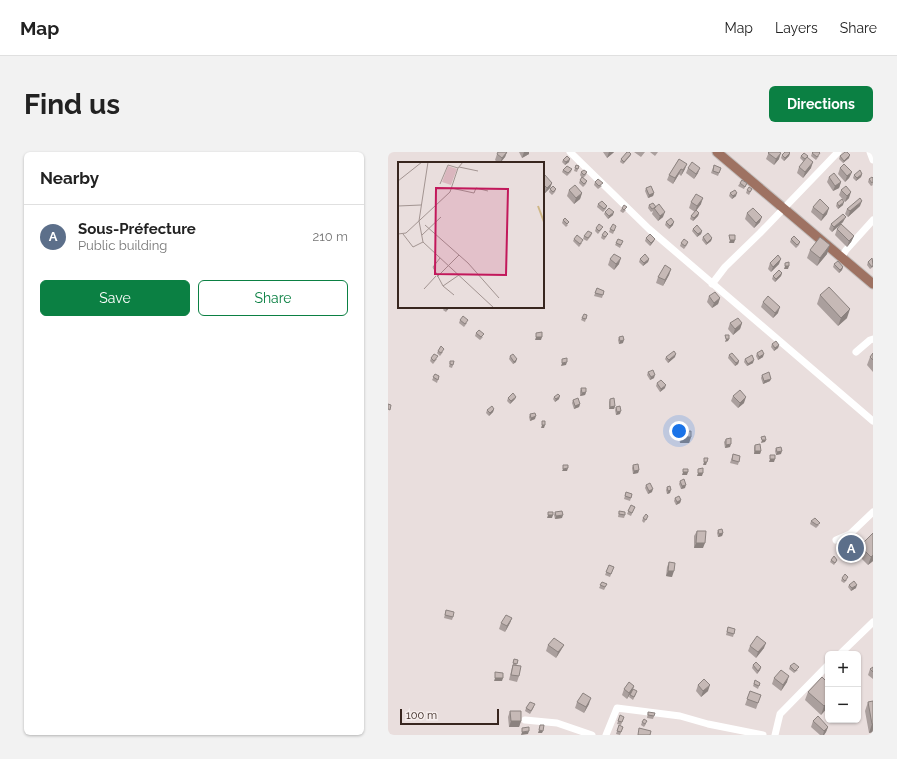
<!DOCTYPE html>
<meta charset="utf-8">
<style>
:root{--surface:#fff;--page:#f2f2f2;--text:#222;--muted:#767676;--line:#e0e0e0;--accent:#0b8043}
body{margin:0;font-family:Raleway,sans-serif;background:var(--page);color:var(--text)}
.controls{position:absolute;right:12px;bottom:12px;display:grid;overflow:hidden;border-radius:6px;box-shadow:0 1px 3px #0004}
.controls button{width:36px;height:36px;display:grid;place-items:center;padding:0;border:0;border-bottom:1px solid var(--line);background:var(--surface);color:var(--text);font:20px sans-serif}
.scale{position:absolute;left:12px;bottom:10px;width:99px;box-sizing:border-box;padding-left:4px;border:2px solid #38261f;border-top:0;font-size:11px;line-height:14px;white-space:nowrap;color:#38261f;-webkit-text-stroke:3px #f6eeed;paint-order:stroke}
.you{position:absolute;left:291px;top:279px;width:14px;height:14px;margin:-10px;border:3px solid #fff;border-radius:50%;background:#1a73e8;box-shadow:0 0 0 6px #1a73e833}
.badge{display:grid;place-items:center;width:26px;height:26px;border-radius:50%;background:var(--accent);color:#fff;font-size:13px;font-weight:700}
.pin{position:absolute;translate:-50% -50%;border:2px solid #fff;box-shadow:0 1px 4px #0006}
.list{margin:0;padding:0;list-style:none}
h2{display:flex;justify-content:space-between;align-items:center;height:52px;margin:0;padding:0 16px;font-size:17px}
h2 small{font-size:13px;font-weight:400;color:var(--muted)}
.list li{display:grid;grid-template-columns:26px 1fr auto;gap:12px;align-items:center;box-sizing:border-box;height:64px;padding:0 16px;border-top:1px solid var(--line)}
.list b{display:block;font-size:15px;white-space:nowrap}
.list p{margin:0;font-size:13px;white-space:nowrap;color:var(--muted)}
.list em{font-size:13px;font-style:normal;color:var(--muted)}
.actions{display:flex;gap:8px;padding:12px 16px}
.actions a{flex:1;padding:9px 0;border:1px solid var(--accent);border-radius:6px;text-align:center;font-size:14px;color:var(--accent)}
.actions .main{background:var(--accent);color:#fff}
.map{position:relative;flex:none;width:485px;height:583px;overflow:hidden;border-radius:6px}
header{display:flex;align-items:center;gap:24px;box-sizing:border-box;height:56px;padding:0 20px;background:var(--surface);border-bottom:1px solid var(--line)}
header strong{font-size:19px}
nav{display:flex;gap:22px;margin-inline-start:auto;font-size:14px}
.intro{display:flex;align-items:center;justify-content:space-between;box-sizing:border-box;height:96px;padding:0 24px}
h1{margin:0;font-size:28px}
.button{padding:10px 18px;border-radius:6px;background:var(--accent);color:#fff;font-size:14px;font-weight:700}
main{display:flex;gap:24px;padding:0 24px}
aside{flex:1;background:var(--surface);border-radius:6px;box-shadow:0 1px 3px #0004}
.map>svg:first-child{display:block}
.lines{fill:none;stroke-linecap:round;stroke-linejoin:round}
.major-casing{stroke:#c3bebc;stroke-width:11}
.minor{stroke:#fff;stroke-width:7}
.major{stroke:#9e7262;stroke-width:9}
.wall{fill:#aa9f9d}
.shaded-wall{fill:#8b827f}
.building{fill:#c6b9b6;stroke:#8b827f}
.inset-river{fill:none;stroke:#ceb685;stroke-width:2}
.inset-road{fill:none;stroke:#a29491;stroke-width:1}
.view{fill:#c2185b;fill-opacity:0.15;stroke:#c2185b;stroke-width:2}
.inset-edge{fill:none;stroke:#38261f;stroke-width:2}
</style>
<header>
<strong>Map</strong>
<nav><a>Map</a><a>Layers</a><a>Share</a></nav>
</header>
<div class="intro"><h1>Find us</h1><a class="button">Directions</a></div>
<main>
<aside>
<h2>Nearby<small></small></h2>
<ul class="list">
<li><span class="badge" style="background:#5c6f8a">A</span><div><b>Sous-Préfecture</b><p>Public building</p></div><em>210 m</em></li>
</ul>
<div class="actions"><a class="main">Save</a><a>Share</a></div>
</aside>
<div class="map">
<svg width="485" height="583" viewBox="0 0 485 583">
<rect width="100%" height="100%" fill="#e9dedd"/>
<g class="lines">
<!-- major casing -->
<g class="major-casing">
<path id="major" d="M329,0L485,132"/>
</g>
<!-- minor -->
<path class="minor" d="M182,0L261,77L485,269
M482,0L485,8
M453,106L458,98L485,68
M324,132L337,115L372,81L450,0
M468,200L482,188L485,187
M448,388L462,382L485,360
M452,502L485,470
M137,568L169,571L204,583
M218,583L229,556L292,564L320,572L375,583
M387,583L392,562L440,513"/>
<!-- major -->
<use href="#major" class="major"/>
</g>
<!-- wall -->
<path class="wall" d="M119,0L117,5L112,11H110L107,8L109,2Z
M131,0H141V2L134,6Z
M215,0H226L225,1L219,6Z
M246,0H257L253,5Z
M262,0H270L267,4Z
M380,0H391V7L386,13L378,7L381,0Z
M402,1L401,4L396,9L393,6L394,3Z
M424,1L431,4L428,8L423,4Z
M243,2L242,4L235,12L232,10L233,7Z
M413,4H420V6L423,16L415,26L409,21L411,15L416,10L412,6Z
M452,4L461,6L455,11L451,7Z
M291,7L297,17L293,24L291,22L285,32L279,28L281,23Z
M175,8L181,10L177,13L174,10Z
M188,13L191,14L189,20L186,19Z
M326,13L333,16L330,24L323,21Z
M300,16L310,21L306,27L298,21Z
M452,16L464,20L461,26L457,30L450,22Z
M184,17L183,20L179,24L174,20L175,18Z
M193,20H199L198,23L195,26L199,29L198,32L195,35L191,31L192,28L194,26L192,23Z
M474,22L473,25L468,29L465,26L466,23Z
M155,25L164,31L162,36L156,42L155,40Z
M441,25L453,30L451,36L445,39L439,30Z
M481,27L485,33L483,34L480,30Z
M207,30L214,34L210,37L206,33Z
M352,31H359L356,37L350,34Z
M258,36L266,41L265,44L260,46L257,39Z
M162,37H168L167,40L164,43L161,40Z
M364,37L361,43L358,41L359,38Z
M181,38L194,41L192,47L186,52L179,44Z
M453,38L461,46L457,50L451,43Z
M342,41L348,44L344,47L341,44Z
M303,50L313,52L308,59L311,61L310,64L305,69L302,67L303,64L307,60L301,56Z
M265,51L275,65L270,69L264,62L265,59L263,60L260,56L261,53Z
M449,51L455,53L450,57L448,54Z
M210,52L219,54L218,57L215,60L209,55Z
M472,54L460,65L457,62L459,57Z
M425,55L439,62L433,69L423,60Z
M234,56L238,58L235,61L232,59Z
M217,60L225,63L220,67L216,62Z
M359,61L372,70L366,76L357,67Z
M175,68L180,73L178,75L174,71Z
M278,70L285,73L281,77L277,73Z
M455,70L444,80L441,77L443,72Z
M208,76L214,77L210,82L207,79Z
M222,77H227L225,82L221,80Z
M305,77L314,79L313,82L309,85L304,79Z
M449,77L466,84L463,90L459,95L447,83Z
M204,81L203,84L199,89L195,87L196,84Z
M214,83L219,84L216,88L213,86Z
M315,85L324,86L323,89L318,93L314,88Z
M258,86L266,89L262,94L257,89Z
M186,87L194,91L191,95L185,89Z
M230,87L235,89L232,96L227,93Z
M403,87L412,90L411,93L408,96L402,90Z
M300,90L299,93L296,97L292,94L293,91Z
M422,98L439,102L429,114L419,106Z
M222,107L231,112L226,118L220,113Z
M252,107H261L260,110L255,114L251,110Z
M485,107V115L482,117L479,113L480,110Z
M382,111L391,112L383,120L380,117Z
M446,112L455,115L454,118L451,121L445,115Z
M283,117L281,123L275,134L268,131L270,125Z
M394,121L393,124L387,130L384,127L385,124Z
M209,136L216,139L214,146L206,144Z
M432,143L459,166L450,174L429,152Z
M321,144L332,146L330,152L324,156L319,150Z
M375,150L390,161L385,166L373,155Z
M57,155H62L58,160L55,158Z
M199,163L197,170L193,168L194,166Z
M72,168L79,171L76,175L71,171Z
M342,171H354L352,177L345,183L340,177Z
M88,181L95,185L92,188L87,184Z
M231,185L235,191L231,192L230,188Z
M384,192L391,193L390,196L386,199L383,195Z
M50,199L55,200L52,204L49,201Z
M369,201L375,205L370,208L368,204Z
M485,201V220L479,213L482,205Z
M341,203L351,209L350,212L347,214L340,206Z
M122,204L128,210L125,212L121,207Z
M278,205H287L280,211L277,207Z
M43,206L49,207L45,212L42,209Z
M357,207L365,211L359,214L356,210Z
M62,209L65,213L64,216L61,215Z
M260,220L266,226L262,228L259,223Z
M47,222L51,224L49,231L44,228Z
M374,223L382,229L375,232L373,226Z
M269,231L277,236L272,240L268,234Z
M193,236L198,240L197,243L192,244V239Z
M345,244L356,251L350,256L343,249Z
M128,245L127,247L122,252L119,249L120,246Z
M166,245L171,247L167,250L165,247Z
M222,247L227,254L226,257H221V250Z
M185,248L192,252L191,255L186,257L184,251Z
M228,255L232,262L228,263L227,258Z
M106,257L105,260L101,264L98,261L99,258Z
M142,262L147,267L142,269L141,265Z
M294,280L303,285L301,291H292L291,285Z
M338,287L342,295L337,296L336,290Z
M367,293L373,299L372,302H366V295Z
M388,296L393,302L388,303L387,299Z
M345,302L352,304L350,313L342,311Z
M245,313L251,318L250,321L245,322L244,316Z
M292,329L297,336L293,337L291,332Z
M258,333L264,340L260,342L257,336Z
M279,335L282,341L279,342L278,338Z
M238,340L244,342L242,349L236,347Z
M287,346L293,348L292,351L288,353L286,349Z
M243,353L247,355L243,364L239,362Z
M231,359L237,363L236,366L230,365Z
M167,360L174,366L167,367L166,363Z
M255,366H259L256,371L254,369Z
M423,369L431,373L428,376L422,372Z
M330,378L335,381L334,384L330,385L329,381Z
M309,379L315,396H306V384Z
M485,381V409L480,413L469,402L472,394Z
M443,408H449L448,410L446,413L442,410Z
M281,410L284,425L278,424L279,415Z
M221,413L226,415L222,425L217,423Z
M454,426L459,428L456,431L453,429Z
M214,430L219,432L216,438L211,436Z
M461,433L468,436L463,439L460,435Z
M58,458L65,465L64,468L56,466Z
M124,466L122,471L117,480L111,477L113,471Z
M340,475L347,477L345,485L338,483Z
M160,493H176L173,498L168,506L158,499Z
M362,494L376,496L368,506L360,499Z
M126,507L130,508L128,513L131,524L129,530L121,528Z
M365,513L373,515L372,518L369,522L364,516Z
M402,514L410,518L406,521L401,517Z
M485,515V527L480,523L482,517Z
M386,526L399,530L393,539L384,532Z
M367,528L372,531L370,537L365,534Z
M310,533L320,539L313,545L308,539Z
M246,534L245,537L248,542L245,548L241,545L242,542L239,547L234,543L236,537Z
M362,539L373,543L368,557L357,553Z
M420,540L440,555L433,563L417,548Z
M485,549V580L481,581L477,559L480,550Z
M189,550L201,552L196,561L187,556Z
M146,555L142,562L137,559L138,556Z
M122,559L133,569L131,575H121L120,565Z
M260,560L266,564L265,567L259,566Z
M236,565L233,573L229,572L230,569Z
M425,569L440,575L438,580L436,583H432L423,575Z
M254,570L258,572L256,575L253,573Z
M231,573L235,575L232,583L228,582Z"/>
<!-- shaded-wall -->
<path class="shaded-wall" d="M119,0L117,5L112,11L114,6Z
M136,0H141V2L134,6Z
M221,0H226L225,1L219,6Z
M393,1L391,7L386,13L388,7Z
M402,1L401,4L396,9L397,6Z
M243,2L242,4L235,12L236,10Z
M462,3L461,6L455,11L456,9Z
M182,7L181,10L177,13L178,10Z
M425,10L423,16L415,26L417,20Z
M299,12L297,17L293,24L295,18Z
M312,16L310,21L306,27L308,22Z
M293,17L291,22L285,32L287,26Z
M464,20L461,26L457,30L459,24Z
M474,22L473,25L468,29L469,26Z
M453,30L451,36L445,39L447,34Z
M164,31L162,36L156,42L159,36Z
M463,40L461,46L457,50L459,44Z
M194,41L192,47L186,52L188,46Z
M266,41L265,44L260,46L261,43Z
M349,41L348,44L344,47L345,44Z
M315,46L313,52L307,60L309,54Z
M474,49L472,54L460,65L462,59Z
M456,50L455,53L450,57L451,54Z
M441,56L439,62L433,69L435,63Z
M226,60L225,63L220,67L221,64Z
M277,60L275,65L270,69L272,64Z
M311,61L310,64L305,69L306,66Z
M374,65L372,70L366,76L368,71Z
M458,65L455,70L444,80L446,75Z
M286,70L285,73L281,77L282,74Z
M314,79L313,82L309,85L310,82Z
M466,84L463,90L459,95L461,89Z
M324,86L323,89L318,93L319,91Z
M267,87L266,89L262,94L263,91Z
M342,88H347L346,91H341Z
M442,93L439,102L429,114L432,106Z
M233,106L231,112L226,118L228,112Z
M261,107L260,110L255,114L256,111Z
M393,107L391,112L383,120L385,115Z
M397,114H401L400,117H396Z
M455,115L454,118L451,121L452,118Z
M283,117L281,123L275,134L277,128Z
M394,121L393,124L387,130L388,127Z
M332,146L330,152L324,156L326,151Z
M392,155L390,161L385,166L387,161Z
M462,157L459,166L450,174L453,166Z
M354,171L352,177L345,183L347,177Z
M148,185H154L153,188H147Z
M338,187H341L340,189L337,190Z
M236,188L235,191L231,192L232,189Z
M391,193L390,196L386,199L387,196Z
M288,202L287,205L280,211L281,208Z
M376,202L375,205L370,208L371,205Z
M129,207L128,210L125,212L126,210Z
M366,208L365,211L359,214L360,212Z
M351,209L350,212L347,214L348,211Z
M179,210L178,213L173,214L174,211Z
M267,223L266,226L262,228L263,225Z
M383,227L382,229L375,232L376,229Z
M278,233L277,236L272,240L273,237Z
M198,240L197,243L192,244L194,241Z
M172,244L171,247L167,250L168,247Z
M128,245L127,247L122,252L123,249Z
M358,245L356,251L350,256L352,251Z
M192,252L191,255L186,257L187,254Z
M227,254L226,257H221L222,255Z
M106,257L105,260L101,264L102,261Z
M233,259L232,262L228,263L229,260Z
M148,264L147,267L142,269L143,266Z
M154,273H157L156,276H153Z
M294,285H303L301,291H292Z
M374,288H378L377,290L373,291Z
M343,292L342,295L337,296L338,293Z
M367,299H373L372,302H366Z
M394,299L393,302L388,303L389,300Z
M382,307H387L386,310H381Z
M316,310H319L318,313H315Z
M180,316L179,319H174L175,317Z
M251,318L250,321L245,322L246,319Z
M295,320H300L299,323H294Z
M310,321H315L314,324H309Z
M298,333L297,336L293,337L294,334Z
M265,337L264,340L260,342L261,339Z
M283,338L282,341L279,342L280,339Z
M293,348L292,351L288,353L289,350Z
M160,363H165L164,366H159Z
M175,363L174,366L167,367L168,364Z
M335,381L334,384L330,385L331,382Z
M308,391H317L315,396H306Z
M485,403V409L480,413L483,405Z
M280,419H286L284,425L278,424Z
M469,433L468,436L463,439L464,436Z
M124,466L122,471L117,480L119,474Z
M378,491L376,496L368,506L370,500Z
M176,493L173,498L168,506L170,500Z
M373,515L372,518L369,522L370,519Z
M401,524L399,530L393,539L395,533Z
M107,526H115L114,529H106Z
M322,533L320,539L313,545L315,539Z
M246,534L244,539L239,547L241,541Z
M203,546L201,552L196,561L198,555Z
M440,550V555L433,563L436,554Z
M123,569H133L131,575H121Z
M484,572H485V580L481,581Z
M440,575L438,580L436,583H435L436,579Z
M151,578L155,579L154,581H150Z
M141,579L140,582L133,583L134,580Z"/>
<!-- building -->
<path class="building" d="M110,0H119L114,6L109,2Z
M239,0H241L243,2L236,10L233,7Z
M381,0H391L393,1L388,7L380,1Z
M397,0H401L402,1L397,6L394,3Z
M425,0H431L432,1L429,5L424,1Z
M457,0H459L462,3L456,9L452,4Z
M416,1L420,4L417,7L413,4Z
M179,4L182,7L178,10L175,8Z
M419,5L425,10L417,20L411,15Z
M291,7L299,12L295,18L293,17L287,26L281,23Z
M304,10L312,16L308,22L300,16Z
M456,12L464,20L459,24L452,16Z
M188,13L191,14L190,17L187,16Z
M326,13L333,16L331,21L325,19Z
M179,14L184,17L180,21L175,18Z
M196,18L199,20L196,23L193,20Z
M472,18L474,22L469,26L466,23Z
M446,21L453,30L447,34L441,25Z
M157,23L164,31L159,36L155,32V25Z
M194,25L199,29L196,32L192,28Z
M484,25L485,26V31H484L481,27Z
M210,27L215,31L211,34L207,30Z
M354,28L359,31L357,35L352,31Z
M187,33L194,41L188,46L181,38Z
M165,34L168,37L165,40L162,37Z
M263,34L266,41L261,43L258,36Z
M458,34L463,40L459,44L453,38Z
M361,35L364,37L362,40L359,38Z
M347,38L349,41L345,44L342,41Z
M308,42L315,46L309,54L303,50Z
M472,46L474,49L462,59L459,57Z
M432,47L441,56L435,63L425,55Z
M454,47L456,50L451,54L449,51Z
M214,49L219,54L216,57L210,52Z
M265,51L268,55L264,57L261,53Z
M271,52L277,60L272,64L266,56Z
M236,53L239,55L236,58L234,56Z
M221,56L226,60L221,64L217,60Z
M365,56L374,65L368,71L359,61Z
M308,58L311,61L306,66L303,64Z
M455,62L458,65L446,75L443,72Z
M177,66L181,70L179,72L175,68Z
M283,66L286,70L282,74L278,70Z
M211,72L215,75L211,79L208,76Z
M225,72L228,74L226,79L222,77Z
M453,72L466,84L461,89L449,77Z
M309,73L314,79L310,82L305,77Z
M200,79L204,81L200,86L196,84Z
M217,79L220,82L217,85L214,83Z
M320,81L324,86L319,91L315,85Z
M262,82L267,87L263,91L258,86Z
M189,83L195,88L192,92L186,87Z
M341,83H347V88H342Z
M406,84L412,90L409,93L403,87Z
M432,85L442,93L432,106L422,98Z
M230,87L235,89L233,93L228,91Z
M296,87L300,90L297,94L293,91Z
M226,102L233,106L228,112L222,107Z
M257,102L261,107L256,111L252,107Z
M390,103L393,107L385,115L382,111Z
M484,106L485,113L484,115L480,110Z
M450,109L455,115L452,118L446,112Z
M401,110V114H397V111Z
M277,113L283,117L277,128L270,125Z
M391,118L394,121L388,127L385,124Z
M441,135L462,157L453,166L432,143Z
M209,136L216,139L215,143L207,141Z
M327,140L332,146L326,151L321,144Z
M380,144L392,155L387,161L375,150Z
M56,155H61L59,158Z
M196,162L199,163L198,167L194,166Z
M75,164L80,168L77,172L72,168Z
M350,166L354,171L347,177L342,171Z
M91,178L96,182L93,185L88,181Z
M154,180V185H148V181Z
M337,183H341V187H338Z
M235,184L236,188L232,189L231,185Z
M388,189L391,193L387,196L384,192Z
M53,194L56,197L53,201L50,199Z
M374,198L376,202L371,205L369,201Z
M286,199L288,202L281,208L278,205Z
M344,201L351,209L348,211L341,203Z
M485,201V208L482,205Z
M46,202L50,204L46,209L43,206Z
M125,202L129,207L126,210L122,204Z
M364,203L366,208L360,212L357,207Z
M179,206V210L174,211V207Z
M62,209H66L65,213L62,212Z
M265,218L267,223L263,225L260,220Z
M381,220L383,227L376,229L374,223Z
M47,222L51,224L50,228L45,225Z
M273,228L278,233L273,237L269,231Z
M193,236H198V240L194,241Z
M352,238L358,245L352,251L345,244Z
M125,241L128,245L123,249L120,246Z
M170,242L172,244L168,247L166,245Z
M190,246L192,252L187,254L185,248Z
M226,246L227,254L222,255V247Z
M0,252L3,253L2,258L0,257Z
M104,254L106,257L102,261L99,258Z
M232,254L233,259L229,260L228,255Z
M147,261L148,264L143,266L142,262Z
M154,269H157V273H154Z
M303,279V285H294V280Z
M377,284L378,288H374L373,285Z
M343,286V292L338,293V287Z
M372,292L373,299H367V293Z
M393,295L394,299L389,300L388,296Z
M345,302L352,304L351,310L344,308Z
M382,303H387V307H382Z
M316,306H320L319,310H316Z
M250,312L251,318L246,319L245,313Z
M175,313H180V316L175,317Z
M315,316V321H310V317Z
M295,317H300V320H295Z
M296,327L298,333L294,334L292,329Z
M262,331L265,337L261,339L258,333Z
M282,334L283,338L280,339L279,335Z
M238,340L244,342L243,346L237,344Z
M291,344L293,348L289,350L287,346Z
M243,353L247,355L244,361L240,359Z
M174,359L175,363L168,364L167,360Z
M231,359L237,360V363L231,362Z
M160,360H165V363H160Z
M258,362L260,364L258,368L255,366Z
M427,366L432,371L429,373L423,369Z
M334,377L335,381L331,382L330,378Z
M309,379H318L317,391H308Z
M485,381V403L483,405L472,394Z
M446,404L449,408L447,411L443,408Z
M281,410L287,411L286,419H280Z
M221,413L226,415L223,422L218,420Z
M457,422L460,425L457,429L454,426Z
M466,429L469,433L464,436L461,433Z
M214,430L219,432L217,435L212,433Z
M58,458L66,460L65,465L57,463Z
M118,463L124,466L119,474L113,471Z
M340,475L347,477L346,482L339,480Z
M369,484L378,491L370,500L362,494Z
M166,486L176,493L170,500L160,493Z
M126,507L130,508L129,512L125,511Z
M368,510L373,515L370,519L365,513Z
M406,511L411,515L407,519L402,514Z
M125,513L133,514L131,524L123,523Z
M485,515V520L482,517Z
M393,518L401,524L395,533L386,526Z
M107,520L115,521V526H107Z
M434,525L440,531V550L436,554L420,540Z
M316,527L322,533L315,539L310,533Z
M367,528L372,531L371,534L366,532Z
M241,530L246,534L241,541L236,537Z
M245,537L249,539L246,545L242,543Z
M362,539L373,543L370,551L359,547Z
M195,541L203,546L198,555L189,550Z
M485,549V572H484L480,550Z
M142,550L147,552L143,559L138,556Z
M122,559H133V569H123Z
M260,560L267,561L266,564L260,563Z
M232,563L236,565L234,570L230,569Z
M430,564L440,575L436,579L425,569Z
M256,567L259,569L257,572L254,570Z
M152,573H156L155,579L151,578Z
M231,573L235,575L233,580L229,579Z
M141,575V579L134,580V576Z
M251,576L263,579L262,583H250Z"/>
<!-- overview -->
<g transform="translate(10 10)">
<rect width="146" height="146" fill="#e9dedd"/>
<path d="M50,4L59,7L53,23L44,20Z" fill="#dab6be"/>
<path class="inset-river" d="M140,44L146,60"/>
<path class="inset-road" d="M30,0L21,59L25,80L96,146M61,5L80,9M0,19L24,0M42,22L50,3L60,6L65,0M53,26L76,31L78,26L90,29M0,44L23,43M27,63L70,101L101,136M0,72L8,71L52,30L60,6M5,72L15,85L25,80M24,73L43,55M42,96L35,105L45,124L61,113M39,115L61,93M45,124L56,133M26,127L38,114"/>
<path class="view" d="M38,26L110,27L108,113L37,112Z"/>
<rect width="146" height="146" class="inset-edge"/>
</g>
</svg>
<div class="controls">
<button>+</button>
<button>−</button>
</div>
<div class="scale">100 m</div>
<div class="you"></div>
<div class="pin badge" style="left:463px;top:396px;background:#5c6f8a">A</div>
</div>
</main>
